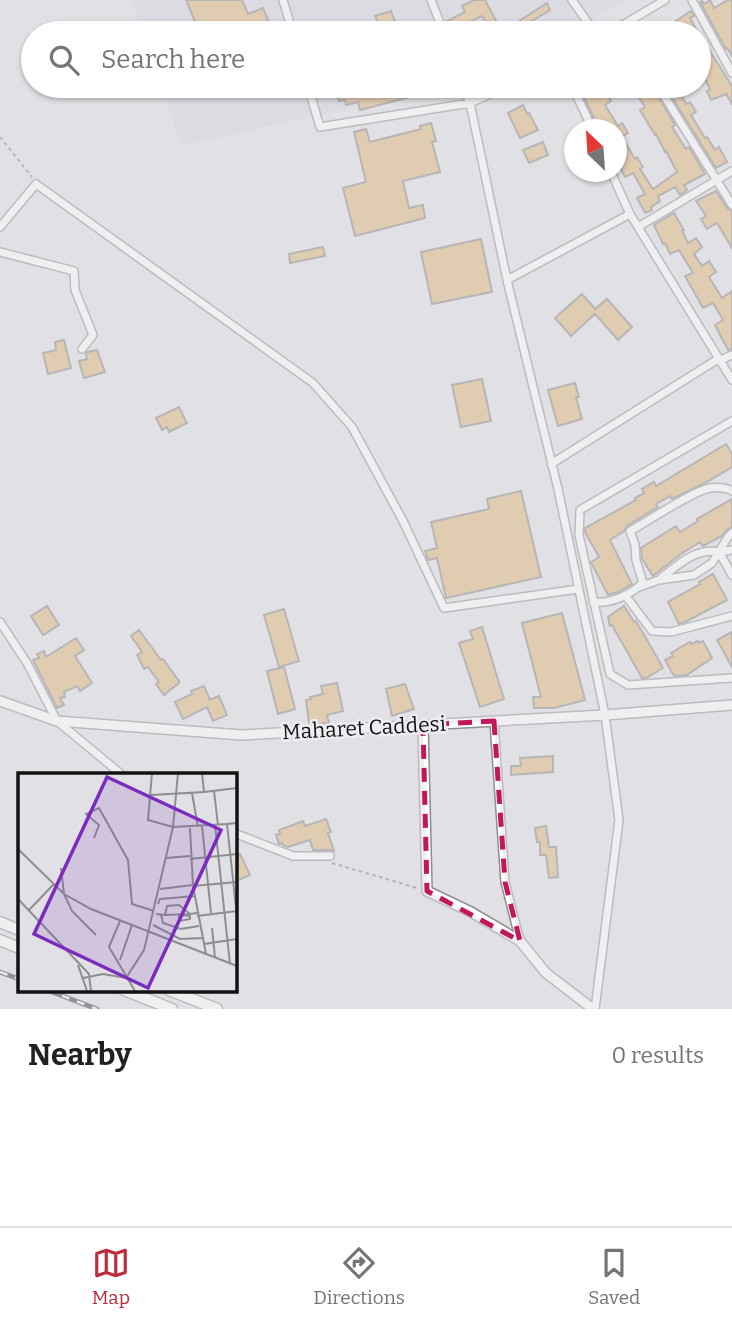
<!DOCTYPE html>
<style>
:root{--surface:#fff;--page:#f6f6f6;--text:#202124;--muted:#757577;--line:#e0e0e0;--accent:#bc2c3f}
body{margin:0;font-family:Bitter,serif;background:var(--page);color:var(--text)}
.compass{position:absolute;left:564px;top:119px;width:63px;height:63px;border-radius:50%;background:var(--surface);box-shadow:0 2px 5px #0004;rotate:335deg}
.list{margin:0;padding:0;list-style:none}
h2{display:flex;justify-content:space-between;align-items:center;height:91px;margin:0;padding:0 28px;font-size:30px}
h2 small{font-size:23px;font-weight:400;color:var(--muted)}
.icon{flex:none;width:38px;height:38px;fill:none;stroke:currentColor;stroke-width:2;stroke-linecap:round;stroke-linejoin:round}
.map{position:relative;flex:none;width:732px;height:1009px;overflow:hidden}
.search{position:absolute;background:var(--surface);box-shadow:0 2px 5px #0004;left:21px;right:21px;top:21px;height:77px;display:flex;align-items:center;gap:18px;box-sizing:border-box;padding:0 24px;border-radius:38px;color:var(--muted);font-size:26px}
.sheet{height:217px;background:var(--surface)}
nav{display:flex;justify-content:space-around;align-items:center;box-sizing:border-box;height:98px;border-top:2px solid var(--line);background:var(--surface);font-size:19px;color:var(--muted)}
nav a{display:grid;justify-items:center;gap:4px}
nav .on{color:var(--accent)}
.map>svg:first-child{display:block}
.built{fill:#d7d5e0}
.building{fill:#deb474;stroke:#84827f;stroke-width:2}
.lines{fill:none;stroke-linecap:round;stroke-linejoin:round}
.minor-casing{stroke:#8f8e91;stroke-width:10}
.tertiary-casing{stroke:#8f8e91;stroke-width:12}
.secondary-casing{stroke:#8f8e91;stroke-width:13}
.path{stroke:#807f82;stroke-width:2;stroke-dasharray:3.5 3.5;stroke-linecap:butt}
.minor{stroke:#fff;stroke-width:7}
.tertiary{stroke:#fff;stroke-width:9}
.secondary{stroke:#fff;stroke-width:10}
.rail-casing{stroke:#373638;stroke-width:5}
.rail{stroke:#eeeef2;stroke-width:2.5;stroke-dasharray:8;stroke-linecap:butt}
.marked{fill:none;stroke:#c2185b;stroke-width:5;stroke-dasharray:14 9;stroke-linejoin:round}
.labels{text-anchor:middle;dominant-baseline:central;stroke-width:5;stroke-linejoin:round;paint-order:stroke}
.street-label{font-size:21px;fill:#121213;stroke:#eeeef2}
.inset-road{fill:none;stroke:#8e8e90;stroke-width:2}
.view{fill:#7b2cbf;fill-opacity:0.15;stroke:#7b2cbf;stroke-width:3.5}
.inset-edge{fill:none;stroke:#121213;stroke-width:3.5}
</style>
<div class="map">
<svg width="732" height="1009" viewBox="0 0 732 1009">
<rect width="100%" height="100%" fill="#e1e0e4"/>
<!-- built -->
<path class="built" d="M131,0H626L571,33H143Z
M162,86H447L181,146Z"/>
<!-- building -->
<path class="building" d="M186,0H242L248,14L263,8L271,27L256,33H234L232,27L216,33H200Z
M474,0H485L502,32L547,3L550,10L522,27L526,33H493L482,16L451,31L447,21L465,12L462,6Z
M710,0L714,8L728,0H732V56L727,48L726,49L700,2L702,1L704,4Z
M391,11L399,33H382L375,16Z
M691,11L694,16L690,18L698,33H676L670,25Z
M699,34L732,86V104L726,94L711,100L707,91L710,89L701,72L705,70L699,60Z
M335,86H408L410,97L360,110L358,102L346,105L345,100L339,101Z
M579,86H602L611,101L605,105L618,126L622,123L628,133L622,137L635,159L637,157L643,167L640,169L653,189L677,172L666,151L665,152L656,134L655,135L640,110L645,107L636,93L648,86H652L675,125L672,127L686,149L689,147L705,174L684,185L687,190L680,195L675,187L658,196L660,201L651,207L652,210L645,213L637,198L645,194L633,173L625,177L617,161V130H599Z
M665,86H676L686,104L690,102L696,112L691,115L705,138L707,137L715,150L719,147L727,162L716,168Z
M523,105L527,114L529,113L538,130L520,138L508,113Z
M431,123L436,141L432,142L440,172L403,181L409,208L423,205L425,218L355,236L343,188L366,182L354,132L366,129L370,142L421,129L420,126Z
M543,142L548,155L529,163L523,150Z
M716,191L727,208L732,211V248L717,223L707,229L701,219L706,216L696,201Z
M674,213L684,230L682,231L688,243L696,238L702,247L694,254L702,266L709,261L716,272L709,277L722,298L732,291V349L728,350L715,325L723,320L713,303L703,308L685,276L693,273L679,250L670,254L665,243L663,244L654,225Z
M481,239L492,292L432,304L421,252Z
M323,247L325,256L290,263L289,254Z
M582,294L595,309L607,299L632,327L618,340L595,314L571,336L555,318Z
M64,340L71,368L48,374L43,353L56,350L55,342Z
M97,350L105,372L84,378L79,361L87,359L86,354L87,352Z
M482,379L491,421L461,427L452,385Z
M575,383L579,397H576L582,419L558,426L548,390Z
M179,407L187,423L169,432L167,427L162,430L156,418Z
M726,444L732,454V467L705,483L672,499L670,496L656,504L658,507L627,526L624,531L610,540L632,584L618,592L608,595L592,564L591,562L599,557L585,532V528L636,500L635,498L644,493L642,489L654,482L656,486Z
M521,491L541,577L446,598L437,558L428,560L425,551L437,548L431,522L489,509L487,499Z
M732,499V527L728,529L722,536L703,546L700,542L681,554L653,576L642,559L641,548L676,526L680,532L698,521L697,519Z
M713,574L727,600L685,622L679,624L668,602L700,584L699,582Z
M47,606L59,625L43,635L31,616Z
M624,606L634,622L636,621L663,668L646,678H642L612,625L610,626L608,617Z
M284,609L299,661L279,667L264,615Z
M562,613L585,700L554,708H534L533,697H541L522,623Z
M482,627L504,699L480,707L459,643L473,639L470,631Z
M139,630L161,660L163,659L179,681V683L164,695L156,684L159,682L148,667L144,669L137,655L142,652L131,636Z
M732,632V667L717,640Z
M76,638L84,650L75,656L92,683L80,691L77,686L64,692L65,697L60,698L64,705L57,708L33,660L39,658L37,654L44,651L46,657Z
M698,641L699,643L703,641L712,658L687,675L674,676L665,660L673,656L671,653L690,642L691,644Z
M284,667L295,709L278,714L267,671Z
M337,683L343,711L327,715L329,723L312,724V722L309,723L306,700L311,699L310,697L323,694L321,686Z
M405,684L414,709L392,716L386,689Z
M204,686L210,700L219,696L227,715L213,721L207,707L183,719L175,702L192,694L191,691Z
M553,756V772L511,775V766H521L520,758Z
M326,819L331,832L328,833L334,851L330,850H313L310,840L288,847L283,845L282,843L279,844L276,835L280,834L279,830L303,821L305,826Z
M546,826L549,847H556L558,877L549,878L546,855H540V842H537L535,828Z
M240,854L250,875L234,882V856Z"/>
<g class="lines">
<!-- minor casing -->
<g class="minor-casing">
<path id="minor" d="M283,0L293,33
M431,0L444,33
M572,0L595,33
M692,0L732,73
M609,33L665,0
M308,86L320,127L470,103L463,86
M508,86L470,103L507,280L558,489L605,715L619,820L595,1009
M572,86L593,130
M658,86L732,205
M611,172L630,214L732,380
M0,227L36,184L313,383L352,427L403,521L444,608L578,589
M638,227L732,171
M0,252L74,271L75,290L93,335L82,349
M507,280L630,214
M719,361L732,355
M732,421L580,510L579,535L610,674L628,685L732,678
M551,464L718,359
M732,550L719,552L732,575
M661,578C678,565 696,547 719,552
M639,587L659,580L694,575L712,563L728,537L732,533
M625,595L652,631L671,632L732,616
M593,602C611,604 630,595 643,583L636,560L635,545L630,531C649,521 692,491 710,488C718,487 725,487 732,491
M0,622L27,663L57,721L121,774
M494,721L505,882L520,941
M234,833L293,856H330"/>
</g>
<!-- tertiary casing -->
<g class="tertiary-casing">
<path id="tertiary" d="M0,701L57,721L242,735L605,715L732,705
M423,725L427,891L471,912L520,941L546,973L593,1009"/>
</g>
<!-- secondary casing -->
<g class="secondary-casing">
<path id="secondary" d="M0,922L19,930
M0,940L19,948
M124,990L172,1009
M169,990L217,1009"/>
</g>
<!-- path -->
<path class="path" d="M0,137L32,177
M332,863L417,888"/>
<!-- minor -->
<use href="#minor" class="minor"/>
<!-- tertiary -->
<use href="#tertiary" class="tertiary"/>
<!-- secondary -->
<use href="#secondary" class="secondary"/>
<!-- rail casing -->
<g class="rail-casing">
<path id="rail" d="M0,972L19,979
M47,990L97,1009"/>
</g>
<!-- rail -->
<use href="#rail" class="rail"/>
</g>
<!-- marked area -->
<path d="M0 0H732V1009H0ZM494,721L505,882L520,941L427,891L423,725Z" fill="#e1e0e4" fill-opacity=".55" fill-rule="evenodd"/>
<path class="marked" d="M494,721L505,882L520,941L427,891L423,725Z"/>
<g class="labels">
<!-- street labels -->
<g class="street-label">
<text transform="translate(364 728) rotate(-3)">Maharet Caddesi</text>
</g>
</g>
<!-- overview -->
<g transform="translate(18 773)">
<rect width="219" height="219" fill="#e1e0e4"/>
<path class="inset-road" d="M134,0L130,47L155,54L160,0M196,18L200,52M186,19L219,15M174,20L180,54M133,22L186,19L184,0M219,50L209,51L219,144M197,52L212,191M184,53L193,140M172,55L175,113L188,181M76,65L81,52L68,41L81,35L110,87L114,131L136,138M0,76L46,121L73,136L219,193M148,85L172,83M172,86L219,81M43,95L46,121L54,138L78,162M175,113L219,109M142,116L175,112M0,126L71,201L73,218M140,131L142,126L177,123M11,137L36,111M138,141L147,142L149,133L161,132L172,141L179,140M172,141V146L161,148V142L172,143M143,142L145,150L163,156L181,153M147,142L172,141M179,143L219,138M102,148L91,174L117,218M135,152L162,166L185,165M194,155L197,184M186,171L219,166M102,187L114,152M60,192L69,218M65,205L85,201L108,205L126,177L155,54L209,51"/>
<path class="view" d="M89,4L203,57L130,215L16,161Z"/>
<rect width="219" height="219" class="inset-edge"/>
</g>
</svg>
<svg class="compass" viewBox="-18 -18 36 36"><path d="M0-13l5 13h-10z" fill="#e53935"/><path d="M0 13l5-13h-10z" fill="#757577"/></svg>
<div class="search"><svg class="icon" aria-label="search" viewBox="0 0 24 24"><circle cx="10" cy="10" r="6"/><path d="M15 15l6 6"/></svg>Search here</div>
</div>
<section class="sheet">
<h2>Nearby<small>0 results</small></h2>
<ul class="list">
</ul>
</section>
<nav>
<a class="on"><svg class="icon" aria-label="map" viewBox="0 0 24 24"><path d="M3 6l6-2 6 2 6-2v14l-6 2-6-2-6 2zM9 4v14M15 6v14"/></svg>Map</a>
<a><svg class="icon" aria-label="directions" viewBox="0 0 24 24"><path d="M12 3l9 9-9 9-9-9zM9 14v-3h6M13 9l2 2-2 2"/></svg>Directions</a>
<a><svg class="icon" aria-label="saved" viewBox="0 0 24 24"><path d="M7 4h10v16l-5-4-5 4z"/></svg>Saved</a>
</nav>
